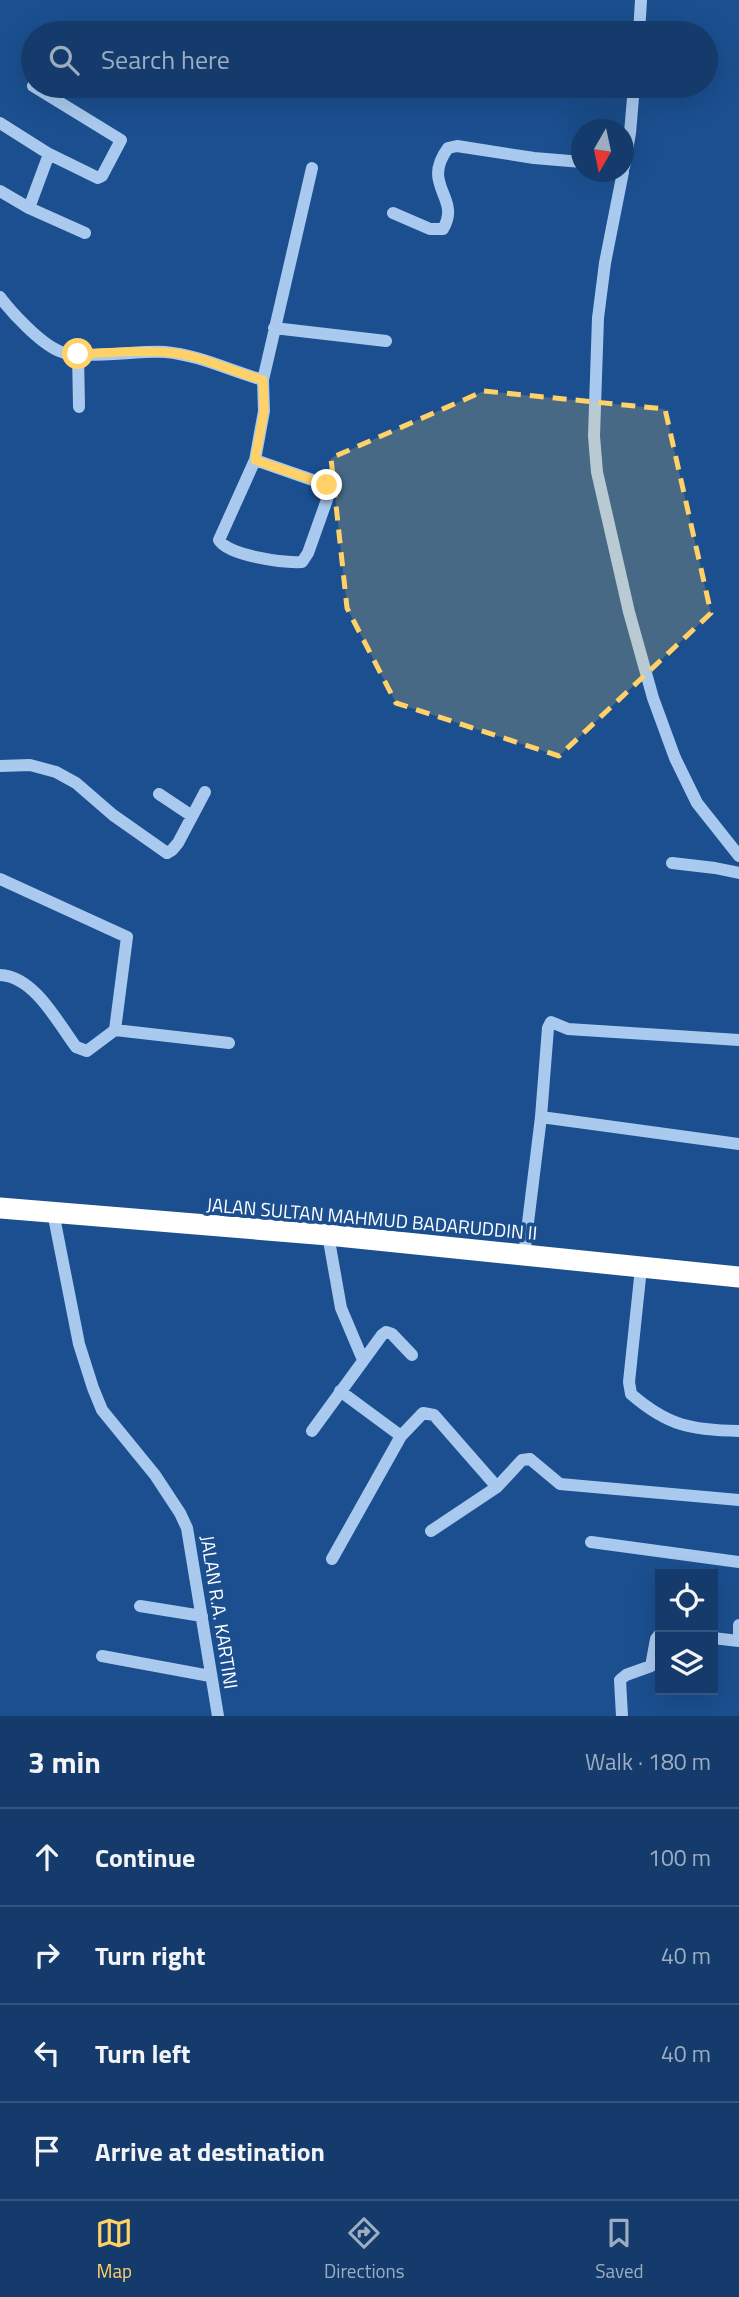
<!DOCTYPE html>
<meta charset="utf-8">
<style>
:root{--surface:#143b6b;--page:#214673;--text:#f1f3f6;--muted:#9dadc1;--line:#33557e;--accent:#ffd166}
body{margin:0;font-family:"Titillium Web",sans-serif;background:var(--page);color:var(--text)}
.controls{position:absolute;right:21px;bottom:21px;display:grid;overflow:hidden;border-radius:0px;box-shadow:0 7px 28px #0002}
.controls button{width:63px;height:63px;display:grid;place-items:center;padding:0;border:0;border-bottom:2px solid var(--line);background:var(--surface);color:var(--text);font:35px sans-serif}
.compass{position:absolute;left:571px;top:119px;width:63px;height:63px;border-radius:50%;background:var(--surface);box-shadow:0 7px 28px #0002;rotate:189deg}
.stop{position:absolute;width:21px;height:21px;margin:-16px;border:5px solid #ffd166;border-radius:50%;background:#fff}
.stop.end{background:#ffd166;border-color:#fff;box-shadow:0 2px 7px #0008}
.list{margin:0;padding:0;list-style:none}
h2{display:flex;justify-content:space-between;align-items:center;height:91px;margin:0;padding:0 28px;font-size:30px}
h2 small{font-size:23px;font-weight:400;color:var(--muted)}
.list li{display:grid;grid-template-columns:46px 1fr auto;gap:21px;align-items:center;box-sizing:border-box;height:98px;padding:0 28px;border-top:2px solid var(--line)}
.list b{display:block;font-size:26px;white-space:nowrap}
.list em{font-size:23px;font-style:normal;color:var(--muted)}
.icon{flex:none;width:38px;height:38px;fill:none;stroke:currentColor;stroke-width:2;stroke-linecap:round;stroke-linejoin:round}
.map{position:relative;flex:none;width:739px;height:1716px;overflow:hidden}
.search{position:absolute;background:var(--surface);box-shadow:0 7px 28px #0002;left:21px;right:21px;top:21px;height:77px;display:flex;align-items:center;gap:18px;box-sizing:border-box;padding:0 24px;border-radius:38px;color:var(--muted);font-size:26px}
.sheet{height:483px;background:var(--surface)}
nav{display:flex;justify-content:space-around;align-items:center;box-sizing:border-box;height:98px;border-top:2px solid var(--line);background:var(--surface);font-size:19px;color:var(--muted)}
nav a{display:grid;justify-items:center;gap:4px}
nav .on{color:var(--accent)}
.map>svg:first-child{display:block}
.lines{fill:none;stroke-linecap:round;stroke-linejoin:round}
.minor{stroke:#a9c9ee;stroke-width:12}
.highway{stroke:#fff;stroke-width:21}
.route{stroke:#ffd166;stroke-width:9}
.marked{fill:#ffd166;fill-opacity:0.2;stroke:#ffd166;stroke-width:5;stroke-dasharray:14 9;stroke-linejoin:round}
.labels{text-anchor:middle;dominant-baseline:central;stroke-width:7;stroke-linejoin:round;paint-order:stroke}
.street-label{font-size:19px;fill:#fff;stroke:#1b4f8f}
</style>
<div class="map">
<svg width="739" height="1716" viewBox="0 0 739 1716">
<rect width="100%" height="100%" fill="#1b4f8f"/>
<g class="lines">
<!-- minor -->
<path class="minor" d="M639,33L641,0
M0,123L49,154
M624,167L630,133L634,86
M623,172L605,263L598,318L594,436L597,472L629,612L653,698L675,758L697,803L739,856
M0,191L29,208L85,233
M29,208L49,154L98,178L102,176L121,140L33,86
M393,213L430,229H443C462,197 420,186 448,148L457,146L534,158L582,162
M0,297C12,313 40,343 59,351C77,360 141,350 165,352C200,355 230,371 263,380
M274,328L386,341
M78,354L79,407
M255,460L327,485L329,494L308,553L302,562C284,563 229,556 219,540L255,460L264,411L263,380L312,168
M0,766L30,765L56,772L76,783L113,815L167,853L172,850L178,843L205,792
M159,794L192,816
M672,863L715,868L739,873
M0,879L127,937L115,1030L87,1051L76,1047C58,1023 34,976 0,975
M115,1030L229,1043
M541,1117L739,1144
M53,1212L79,1344L93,1388L102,1410L155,1475L180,1513L187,1528L218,1716
M328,1235L341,1308L363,1360
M524,1255L541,1117L548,1028L551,1022L568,1029L739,1040
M641,1268L629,1382L631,1394C668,1426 691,1430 739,1431
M340,1391L401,1436
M312,1431L382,1335L386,1332L392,1334L412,1355
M497,1487L522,1460L530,1459L560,1484L739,1500
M591,1542L739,1562
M332,1559L401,1436L423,1413L434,1415L497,1487L431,1531
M140,1606L202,1616
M713,1638L739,1641
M739,1641V1625
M102,1656L210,1676
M622,1716L620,1680L626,1675L651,1666L656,1639L660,1634"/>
<!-- highway -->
<path class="highway" d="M0,1208L328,1235L739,1277"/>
</g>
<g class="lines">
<!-- route -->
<path class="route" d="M78,354C107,353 136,350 164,352C199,354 230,371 263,380L264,411L255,460L327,485"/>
</g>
<!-- marked area -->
<path class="marked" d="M484,391L665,409L711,613L559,756L396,703L347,608L331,458Z"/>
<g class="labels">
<!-- street labels -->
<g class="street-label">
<text transform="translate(372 1218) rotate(5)">JALAN SULTAN MAHMUD BADARUDDIN II</text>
<text transform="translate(220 1612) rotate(81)">JALAN R.A. KARTINI</text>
</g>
</g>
</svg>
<div class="controls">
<button><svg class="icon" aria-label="locate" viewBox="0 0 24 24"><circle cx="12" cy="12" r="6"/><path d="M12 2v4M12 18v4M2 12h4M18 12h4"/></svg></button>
<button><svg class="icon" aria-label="layers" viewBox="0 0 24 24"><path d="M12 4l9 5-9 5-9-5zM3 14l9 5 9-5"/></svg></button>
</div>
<svg class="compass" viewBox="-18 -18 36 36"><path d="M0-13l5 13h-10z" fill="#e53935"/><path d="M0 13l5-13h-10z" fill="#9dadc1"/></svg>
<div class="stop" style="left:78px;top:354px"></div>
<div class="stop end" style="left:327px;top:485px"></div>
<div class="search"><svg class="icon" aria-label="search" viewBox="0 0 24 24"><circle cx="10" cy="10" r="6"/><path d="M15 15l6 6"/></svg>Search here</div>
</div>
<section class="sheet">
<h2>3 min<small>Walk · 180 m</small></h2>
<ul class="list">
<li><svg class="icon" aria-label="ahead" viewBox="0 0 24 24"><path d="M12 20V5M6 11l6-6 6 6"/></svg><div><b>Continue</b></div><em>100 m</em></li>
<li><svg class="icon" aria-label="right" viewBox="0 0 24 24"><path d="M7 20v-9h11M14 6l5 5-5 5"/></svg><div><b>Turn right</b></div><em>40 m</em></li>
<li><svg class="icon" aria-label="left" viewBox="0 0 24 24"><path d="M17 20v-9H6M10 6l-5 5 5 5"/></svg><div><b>Turn left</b></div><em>40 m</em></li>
<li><svg class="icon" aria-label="arrive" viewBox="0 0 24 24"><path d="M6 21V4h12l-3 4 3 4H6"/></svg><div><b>Arrive at destination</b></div></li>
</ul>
</section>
<nav>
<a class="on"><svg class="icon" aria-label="map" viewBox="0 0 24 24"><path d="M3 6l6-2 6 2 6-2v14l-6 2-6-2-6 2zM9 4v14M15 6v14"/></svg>Map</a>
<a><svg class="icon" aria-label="directions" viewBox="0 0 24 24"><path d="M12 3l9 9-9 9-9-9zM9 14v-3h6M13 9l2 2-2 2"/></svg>Directions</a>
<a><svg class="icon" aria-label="saved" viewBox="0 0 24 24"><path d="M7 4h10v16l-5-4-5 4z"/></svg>Saved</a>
</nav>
